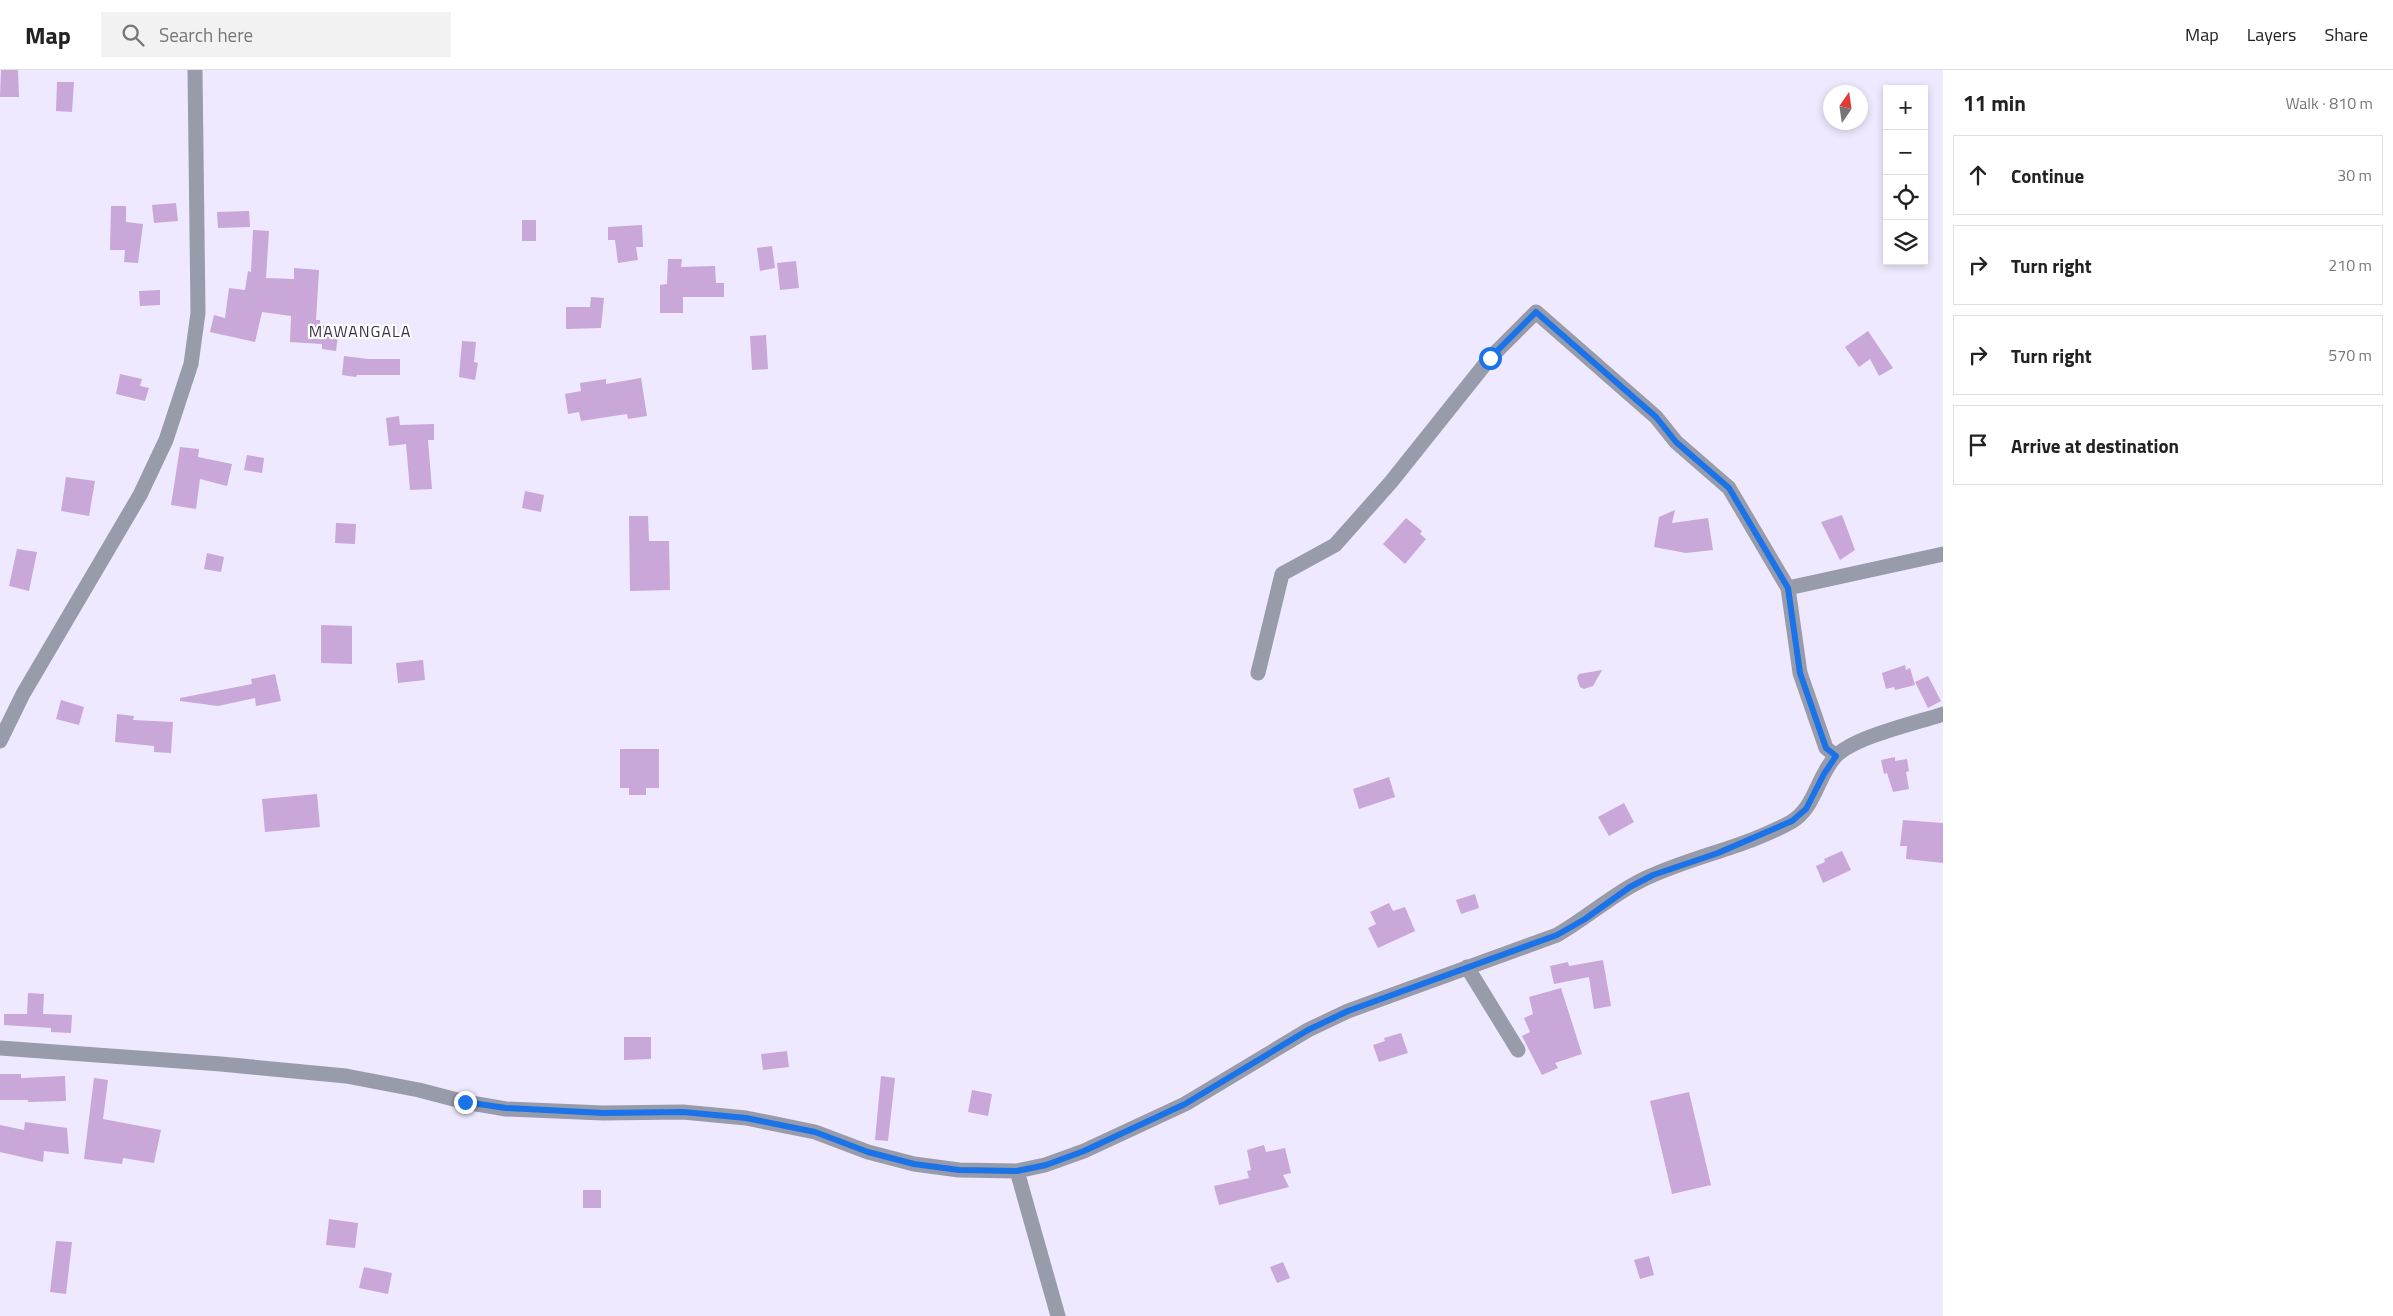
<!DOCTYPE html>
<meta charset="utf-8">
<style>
:root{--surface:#fff;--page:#f2f2f2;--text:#222;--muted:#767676;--line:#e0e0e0}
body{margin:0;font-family:"Titillium Web",sans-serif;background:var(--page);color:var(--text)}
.controls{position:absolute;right:15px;top:15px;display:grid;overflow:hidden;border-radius:0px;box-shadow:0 2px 8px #0003}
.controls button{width:45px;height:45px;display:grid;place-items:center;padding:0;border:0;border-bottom:1px solid var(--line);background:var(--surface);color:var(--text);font:25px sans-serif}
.compass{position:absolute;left:1823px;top:15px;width:45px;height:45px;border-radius:50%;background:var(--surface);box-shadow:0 2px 8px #0003;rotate:13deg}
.stop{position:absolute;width:15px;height:15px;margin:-11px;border:4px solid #1a73e8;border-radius:50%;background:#fff}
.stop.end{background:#1a73e8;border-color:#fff;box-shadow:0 1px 5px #0008}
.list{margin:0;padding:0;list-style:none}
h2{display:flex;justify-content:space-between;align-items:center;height:65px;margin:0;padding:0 20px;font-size:21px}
h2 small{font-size:16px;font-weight:400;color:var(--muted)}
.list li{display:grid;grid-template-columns:32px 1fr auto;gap:15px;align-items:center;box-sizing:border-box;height:80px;margin:0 10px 10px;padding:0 10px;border:1px solid var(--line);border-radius:0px}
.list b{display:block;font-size:19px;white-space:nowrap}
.list em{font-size:16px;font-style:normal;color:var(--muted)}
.icon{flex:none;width:28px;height:28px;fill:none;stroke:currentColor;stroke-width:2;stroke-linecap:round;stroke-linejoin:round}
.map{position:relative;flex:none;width:1943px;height:1246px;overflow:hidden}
header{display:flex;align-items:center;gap:30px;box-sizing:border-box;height:70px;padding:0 25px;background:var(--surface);border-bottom:1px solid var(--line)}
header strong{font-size:24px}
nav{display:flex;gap:28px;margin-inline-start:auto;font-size:18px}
.search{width:350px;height:45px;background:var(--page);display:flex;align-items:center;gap:12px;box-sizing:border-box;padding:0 18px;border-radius:0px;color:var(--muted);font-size:19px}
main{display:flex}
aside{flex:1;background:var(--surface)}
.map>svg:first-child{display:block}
.building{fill:#c9a7d8}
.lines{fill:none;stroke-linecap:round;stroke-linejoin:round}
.minor{stroke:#989ba9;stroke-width:15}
.route{stroke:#1a73e8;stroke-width:6}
.labels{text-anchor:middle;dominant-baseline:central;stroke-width:4.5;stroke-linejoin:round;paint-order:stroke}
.quarter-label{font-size:16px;letter-spacing:1px;fill:#39324d;stroke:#fff}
</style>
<header>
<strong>Map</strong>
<div class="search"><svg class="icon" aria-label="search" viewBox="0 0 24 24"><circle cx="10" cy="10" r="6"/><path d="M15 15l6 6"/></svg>Search here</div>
<nav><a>Map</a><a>Layers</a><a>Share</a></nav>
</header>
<main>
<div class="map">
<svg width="1943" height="1246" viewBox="0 0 1943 1246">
<rect width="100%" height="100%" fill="#eee9fe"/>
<!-- building -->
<path class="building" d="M1,0H18L19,27H0Z
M57,12H74L72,42L56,41Z
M176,133L178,151L154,153L152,135Z
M111,136H126V152L143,154L138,193L124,192L125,180H110Z
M249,141L250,157L218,158L217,142Z
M522,150H536V171H522Z
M642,155L643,177H636L638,190L618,193L615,170H608V157Z
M253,160L269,161L266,208L294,209V198L319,200L316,250H320V255L339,257L336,281L322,279V274L290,272L291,246L262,242L255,272L210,262L214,245L225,248L229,218L245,220L248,201L251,202Z
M772,176L775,198L760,201L757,178Z
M668,189H682L681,197L715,196L716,213H724V227H683V243H660V215L667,214Z
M796,191L799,218L780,220L777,193Z
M160,220V235L140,236L139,221Z
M591,227L604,228L601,258L566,259V237H590Z
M1868,261L1893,298L1879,306L1870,289L1859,297L1845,277Z
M766,265L768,299L752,300L750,266Z
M462,271L476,272L474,292L478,293L475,310L459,307Z
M344,286L368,289H400V305H357L356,307L342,305Z
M120,304L142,309L140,316L149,318L145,331L116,324Z
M641,308L647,346L628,349L627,344L581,351L579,342L568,344L565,324L581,321L580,313L606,309V314Z
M399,346L400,355L434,354V370H428L432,419L410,420L406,374L389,376L386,348Z
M180,377L199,379L198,387L232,394L227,416L200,409L196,439L171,435Z
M247,385L264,388L262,403L244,400Z
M66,407L95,411L89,446L61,441Z
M525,421L544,425L541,442L522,438Z
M1675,440L1672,453L1708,448L1713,480L1686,483L1654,477L1659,447Z
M1842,445L1855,480L1840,490L1821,452Z
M629,446H648L649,471H669L670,520L630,521Z
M1406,448L1422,461L1420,464L1426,469L1405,494L1383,474Z
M336,453L356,454L355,474L335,473Z
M17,479L37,482L29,521L9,516Z
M207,483L224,487L221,502L204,499Z
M321,555L352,556V594L321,593Z
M423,590L425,610L398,613L396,593Z
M1905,595L1906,600L1910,598L1915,615L1895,620L1894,617L1886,619L1882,603Z
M1602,600L1593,616L1584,619L1580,617L1577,608L1579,604Z
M275,604L281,631L256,636L255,628L218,636L180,631V628L252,614L251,609Z
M1928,606L1941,631L1928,638L1915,612Z
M61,630L84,637L79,655L56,649Z
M117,644L134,646L133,650L173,652L171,683L154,682V676L115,672Z
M620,679H659V718H646V725H629V718H620Z
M1895,687V691L1907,689L1909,701L1906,702L1909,719L1893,722L1887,703L1884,704L1881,690Z
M1389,707L1395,727L1359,739L1353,719Z
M317,724L320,757L265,762L262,729Z
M1624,733L1634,752L1609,766L1598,747Z
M1903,750L1943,753V793L1906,789L1907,776H1900Z
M1842,781L1851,800L1823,813L1816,796L1825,792L1824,789Z
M1475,824L1479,838L1461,844L1456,830Z
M1389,833L1393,841L1405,837L1415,861L1378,878L1368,858L1376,854L1370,842Z
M1603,890L1611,936L1594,939L1589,907L1554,914L1550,896L1568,892L1569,896Z
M1561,918L1582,984L1555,993L1558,998L1542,1005L1522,966L1530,962L1524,948L1533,944L1529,927Z
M28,923L44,924L43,944L72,945L71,963L51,962V958L4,955V944H27Z
M1401,963L1408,983L1379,992L1373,975L1385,971L1384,968Z
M624,967H651V989L624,990Z
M787,981L789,997L763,1000L761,984Z
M0,1004H21V1008L65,1006L66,1031L28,1032V1030H0Z
M881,1006L895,1008L888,1071L875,1070Z
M94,1008L108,1010L103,1049L161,1060L154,1093L123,1088L122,1094L84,1089Z
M972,1020L992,1024L988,1046L968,1042Z
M1689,1022L1711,1115L1672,1124L1650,1031Z
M25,1052L67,1058L69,1084L44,1081L43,1092L0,1082V1055L24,1060Z
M1264,1075L1266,1082L1285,1078L1291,1103L1283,1105L1289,1117L1219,1135L1214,1116L1249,1108L1247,1101L1251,1100L1247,1080Z
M583,1120H601V1138H583Z
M329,1149L358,1153L355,1178L326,1175Z
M56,1171L72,1172L66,1224L50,1222Z
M1649,1186L1654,1205L1640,1209L1634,1190Z
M1283,1192L1290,1208L1277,1213L1270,1197Z
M364,1197L392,1203L388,1224L359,1218Z"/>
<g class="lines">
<!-- minor -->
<path class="minor" d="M1788,518L1943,484
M1258,603L1282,504L1335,475L1391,412L1490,288L1536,242L1656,347L1676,372L1729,418L1788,518L1800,603L1826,678L1836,686
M0,671L23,624L140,425L166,370L191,294L198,243L195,0
M1467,897L1518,980
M0,978L221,994L346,1006L419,1020L465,1032L506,1039L603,1043L683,1042L746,1048L815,1062L868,1082L914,1094L959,1100L1017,1101L1045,1095L1084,1081L1185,1034L1308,960L1348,941L1557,865C1590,846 1619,819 1653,805C1698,785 1748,776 1791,752C1815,738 1817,707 1835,687C1853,667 1916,653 1943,644
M1017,1101L1058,1246"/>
</g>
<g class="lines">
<!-- route -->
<path class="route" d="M465,1032L506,1038L603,1043L683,1042L746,1048L815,1062L868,1082L914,1094L959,1100L1017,1101L1046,1095L1084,1081L1185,1034L1308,960L1348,941L1557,865L1585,849L1630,817L1653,805L1718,783L1792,751L1806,739L1824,704L1836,686L1826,678L1800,603L1788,518L1729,418L1676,372L1656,347L1536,242L1490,288"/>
</g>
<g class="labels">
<!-- quarter labels -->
<g class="quarter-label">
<text x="360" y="261">MAWANGALA</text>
</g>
</g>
</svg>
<div class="controls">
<button>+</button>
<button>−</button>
<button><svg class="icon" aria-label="locate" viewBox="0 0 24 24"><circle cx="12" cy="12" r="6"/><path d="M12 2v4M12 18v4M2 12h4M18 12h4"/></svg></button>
<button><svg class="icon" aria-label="layers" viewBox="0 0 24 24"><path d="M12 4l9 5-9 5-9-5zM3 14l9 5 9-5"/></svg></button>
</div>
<svg class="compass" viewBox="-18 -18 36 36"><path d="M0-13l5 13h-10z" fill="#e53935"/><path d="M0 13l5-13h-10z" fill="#767676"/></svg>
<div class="stop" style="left:1490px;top:288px"></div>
<div class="stop end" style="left:465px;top:1032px"></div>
</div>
<aside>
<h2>11 min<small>Walk · 810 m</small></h2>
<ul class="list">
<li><svg class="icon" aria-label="ahead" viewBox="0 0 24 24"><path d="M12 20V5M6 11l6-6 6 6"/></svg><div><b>Continue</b></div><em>30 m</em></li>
<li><svg class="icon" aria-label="right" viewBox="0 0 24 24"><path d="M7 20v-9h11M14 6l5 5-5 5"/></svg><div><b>Turn right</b></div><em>210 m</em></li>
<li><svg class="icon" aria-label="right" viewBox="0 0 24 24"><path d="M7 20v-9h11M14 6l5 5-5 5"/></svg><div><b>Turn right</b></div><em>570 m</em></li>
<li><svg class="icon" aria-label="arrive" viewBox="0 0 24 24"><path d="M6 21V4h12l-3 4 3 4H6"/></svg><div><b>Arrive at destination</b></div></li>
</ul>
</aside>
</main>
